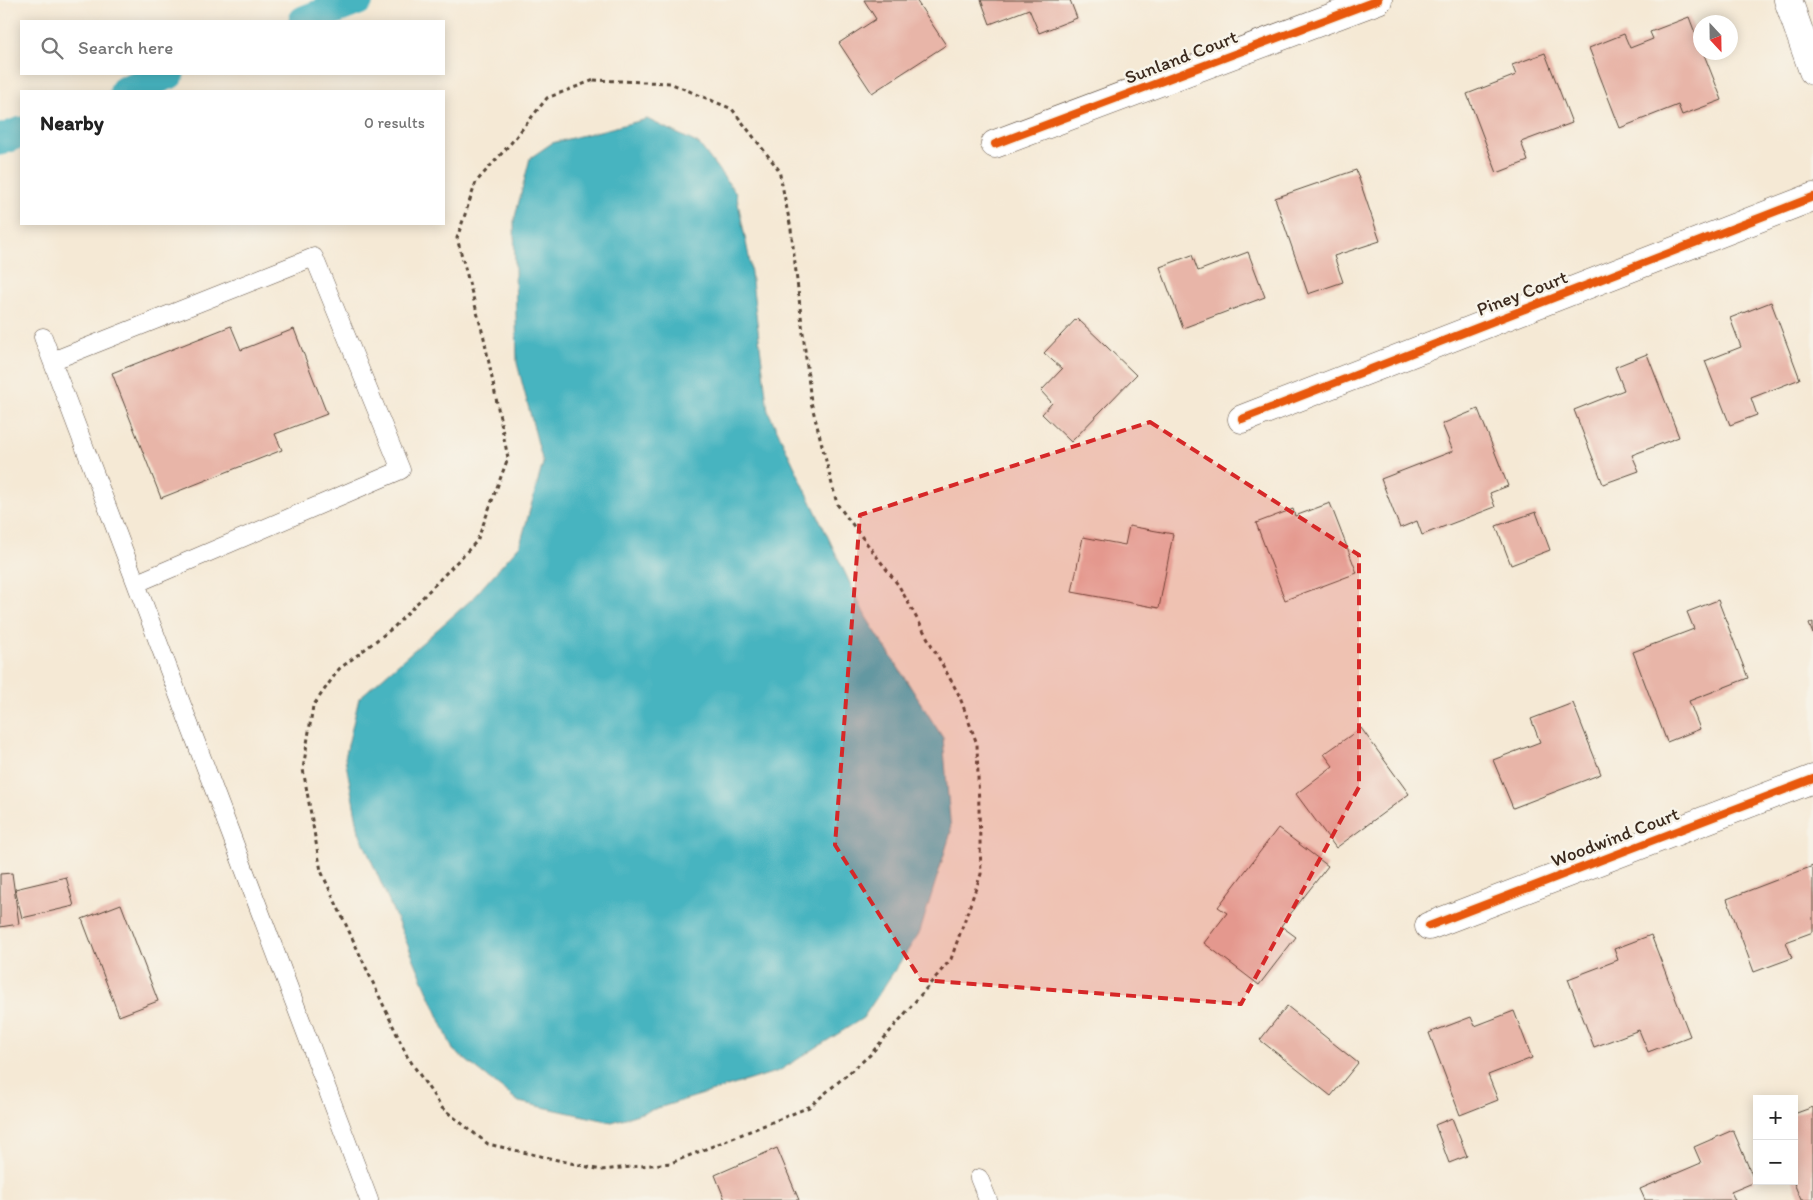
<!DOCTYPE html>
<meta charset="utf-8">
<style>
:root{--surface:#fff;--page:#f2f2f2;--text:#222;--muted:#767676;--line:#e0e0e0}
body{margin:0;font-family:Itim,sans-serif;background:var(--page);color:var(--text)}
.controls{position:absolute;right:15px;bottom:15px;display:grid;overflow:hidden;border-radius:0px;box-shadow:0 2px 12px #0003}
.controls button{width:45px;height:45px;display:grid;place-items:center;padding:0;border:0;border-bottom:1px solid var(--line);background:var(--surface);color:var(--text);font:25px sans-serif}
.compass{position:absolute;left:1693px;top:15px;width:45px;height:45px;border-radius:50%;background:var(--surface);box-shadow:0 2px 12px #0003;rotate:158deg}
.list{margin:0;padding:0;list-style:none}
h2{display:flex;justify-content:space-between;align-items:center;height:65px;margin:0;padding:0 20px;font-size:21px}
h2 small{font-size:16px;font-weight:400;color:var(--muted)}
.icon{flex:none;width:28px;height:28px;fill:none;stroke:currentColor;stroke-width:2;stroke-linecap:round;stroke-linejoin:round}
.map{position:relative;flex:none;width:1813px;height:1200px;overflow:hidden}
.search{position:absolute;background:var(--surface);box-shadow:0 2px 12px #0003;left:20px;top:20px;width:425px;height:55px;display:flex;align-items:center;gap:12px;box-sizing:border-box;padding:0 18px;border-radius:0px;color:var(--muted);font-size:19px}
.panel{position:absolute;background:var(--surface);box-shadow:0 2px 12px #0003;left:20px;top:90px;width:425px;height:135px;border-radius:0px}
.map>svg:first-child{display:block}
.water{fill:#46b4c0;stroke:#406f6f}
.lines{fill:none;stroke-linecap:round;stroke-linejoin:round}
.canal{stroke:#46b4c0;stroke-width:31}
.building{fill:#e8b5a8}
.lane-casing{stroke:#574739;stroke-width:19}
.street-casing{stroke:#574739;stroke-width:29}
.path{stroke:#574739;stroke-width:3;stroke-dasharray:4 4;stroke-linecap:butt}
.lane{stroke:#fff;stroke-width:18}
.street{stroke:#fff;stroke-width:28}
.cycleway-casing{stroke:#f7f3e8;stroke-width:11}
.cycleway{stroke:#e8590c;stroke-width:8}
.marked{fill:#d62828;fill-opacity:0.2;stroke:#d62828;stroke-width:4;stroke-dasharray:10 6;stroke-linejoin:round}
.labels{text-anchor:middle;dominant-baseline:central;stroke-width:5;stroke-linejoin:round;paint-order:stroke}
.street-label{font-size:19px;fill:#3b2a1e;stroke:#f7f3e8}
</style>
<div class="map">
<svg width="1813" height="1200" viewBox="0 0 1813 1200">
<rect width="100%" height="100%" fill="#f7f3e8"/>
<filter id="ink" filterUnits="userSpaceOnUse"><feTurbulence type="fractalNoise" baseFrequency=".02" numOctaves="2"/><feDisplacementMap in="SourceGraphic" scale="10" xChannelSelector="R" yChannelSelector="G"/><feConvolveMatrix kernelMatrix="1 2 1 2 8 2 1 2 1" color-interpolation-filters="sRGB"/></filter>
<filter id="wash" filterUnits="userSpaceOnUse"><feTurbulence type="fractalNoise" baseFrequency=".0096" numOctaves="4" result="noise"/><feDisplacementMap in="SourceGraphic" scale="20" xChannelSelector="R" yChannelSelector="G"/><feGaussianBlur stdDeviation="1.12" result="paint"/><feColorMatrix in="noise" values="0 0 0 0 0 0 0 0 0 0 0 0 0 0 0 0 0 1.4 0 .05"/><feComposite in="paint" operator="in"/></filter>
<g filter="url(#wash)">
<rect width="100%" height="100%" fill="#f5e9d5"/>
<!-- water -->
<path class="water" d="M647,119L699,144L736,193L749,257L768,411L866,617L943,738L951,832L920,932L863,1018L779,1071L612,1122L519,1102L453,1050L359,832L345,758L359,698L471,600L520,545L543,463L517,363L514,221L530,158L552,143Z"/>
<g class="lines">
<!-- canal -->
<path class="canal" d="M304,21L358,0
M125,91L169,74
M0,140L21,132"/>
</g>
<g id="blocks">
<!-- building -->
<path class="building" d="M864,0H916L946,45L872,93L839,43L876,19Z
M981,0H1070L1077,18L1039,33L1029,9L990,24Z
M1689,17L1700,46V52H1703L1722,100L1682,115L1678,105L1620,128L1589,48L1624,34L1630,48L1653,39L1650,32Z
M1545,53L1572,123L1521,142L1528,161L1497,173L1467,94L1516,75L1512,65Z
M1356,170L1380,241L1334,256L1343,282L1308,294L1275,198Z
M1248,252L1265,297L1183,328L1160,267L1192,255L1198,271Z
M1771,302L1800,379L1751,398L1757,415L1730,425L1705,361L1741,347L1730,318Z
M1077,318L1136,375L1071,442L1042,414L1052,403L1041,391L1062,369L1044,353Z
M231,326L241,350L294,329L327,414L275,434L282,450L161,498L112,373Z
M1647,354L1679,437L1632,455L1639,471L1603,484L1574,410L1624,390L1615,367Z
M1478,409L1508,486L1490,493L1495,507L1422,535L1417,521L1400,528L1381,479L1453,451L1442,424Z
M1330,503L1357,573L1285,600L1256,523L1293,509L1295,516Z
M1536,512L1550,550L1511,565L1496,526Z
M1129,526L1173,534L1159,608L1072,592L1083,537L1125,545Z
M1718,600L1748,678L1689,701L1700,729L1667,742L1633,652L1694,629L1687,612Z
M1813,622V634L1809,624Z
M1573,703L1601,774L1513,808L1493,760L1540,742L1531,719Z
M1361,728L1409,794L1336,848L1296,794L1333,766L1324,754Z
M1278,828L1328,866L1281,926L1296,937L1259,985L1204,943L1227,913L1218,907Z
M1813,866V932L1786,942L1792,958L1754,972L1727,899Z
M12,873L19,924L0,927V874Z
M66,877L74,906L22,918L15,889Z
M121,904L158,1001L119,1016L82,919Z
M1651,935L1690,1036L1648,1052L1639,1030L1594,1047L1568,979L1618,960L1614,949Z
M1287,1006L1358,1063L1331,1096L1260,1040Z
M1514,1011L1532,1058L1488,1075L1498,1100L1460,1115L1429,1033L1471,1017L1475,1026Z
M1813,1107V1200H1801L1793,1181L1794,1114Z
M1452,1118L1467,1156L1449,1163L1435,1125Z
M1733,1130L1755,1182L1731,1192L1735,1200H1645L1640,1189L1701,1163L1694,1147Z
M777,1148L799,1200H725L715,1175Z"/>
</g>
</g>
<g filter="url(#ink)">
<use href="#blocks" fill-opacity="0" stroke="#574739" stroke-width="1"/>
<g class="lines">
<!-- lane casing -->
<g class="lane-casing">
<path id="lane" d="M43,337L369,1200
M52,361L314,257L401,470L137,583
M979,1178L988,1200"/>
</g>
<!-- street casing -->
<g class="street-casing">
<path id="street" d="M1788,0L1813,71
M995,144L1378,0
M1242,419L1813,197
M1429,926L1813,779"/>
</g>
<!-- path -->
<path class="path" d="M594,80L670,83L732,109L779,170L791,229L811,402L837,504L899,586L959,695L977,744L981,874L951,959L870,1055L809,1107L671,1163L601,1170L488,1144L442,1108L407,1056L321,871L303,769L313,706L339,669L394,627L477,541L508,458L484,338L457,238L476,182L511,143L547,98Z"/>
<!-- lane -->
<use href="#lane" class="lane"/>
<!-- street -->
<use href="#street" class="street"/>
<!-- cycleway casing -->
<g class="cycleway-casing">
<path id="cycleway" d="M995,144L1378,0
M1242,419L1813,197
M1429,926L1813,779"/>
</g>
<!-- cycleway -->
<use href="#cycleway" class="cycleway"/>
</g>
</g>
<!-- marked area -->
<path class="marked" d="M1150,422L1359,555V787L1241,1004L921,980L835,845L860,515Z"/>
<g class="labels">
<!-- street labels -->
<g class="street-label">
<text transform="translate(1181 57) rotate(-21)">Sunland Court</text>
<text transform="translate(1522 293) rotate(-21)">Piney Court</text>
<text transform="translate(1615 837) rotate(-21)">Woodwind Court</text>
</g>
</g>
</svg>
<div class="controls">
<button>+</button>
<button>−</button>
</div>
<svg class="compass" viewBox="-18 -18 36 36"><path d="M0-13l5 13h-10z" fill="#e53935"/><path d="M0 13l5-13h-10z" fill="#767676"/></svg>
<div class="search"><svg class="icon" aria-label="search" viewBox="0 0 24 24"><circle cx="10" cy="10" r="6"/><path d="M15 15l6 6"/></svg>Search here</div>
<section class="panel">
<h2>Nearby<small>0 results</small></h2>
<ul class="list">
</ul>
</section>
</div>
